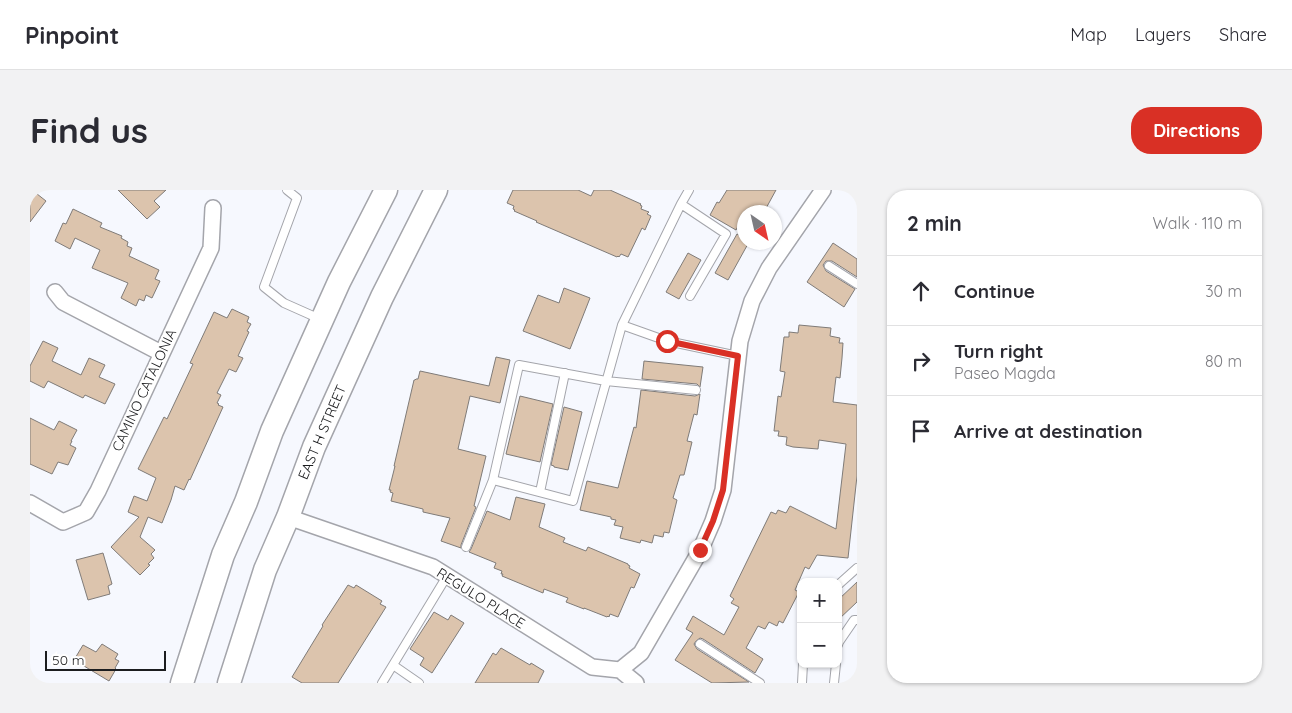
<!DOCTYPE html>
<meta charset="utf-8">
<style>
:root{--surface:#fff;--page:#f2f2f3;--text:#2b2b33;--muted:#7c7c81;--line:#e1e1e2;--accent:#d93025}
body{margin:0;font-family:Quicksand,sans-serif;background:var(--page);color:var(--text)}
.controls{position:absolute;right:15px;bottom:15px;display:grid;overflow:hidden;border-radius:10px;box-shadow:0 1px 4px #0004}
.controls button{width:45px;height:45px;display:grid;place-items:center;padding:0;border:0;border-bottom:1px solid var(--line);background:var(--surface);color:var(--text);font:25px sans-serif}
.compass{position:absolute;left:707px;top:15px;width:45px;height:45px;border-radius:50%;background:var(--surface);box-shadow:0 1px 4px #0004;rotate:146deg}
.scale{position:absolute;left:15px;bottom:12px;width:121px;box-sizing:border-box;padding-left:5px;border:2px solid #1c1d1f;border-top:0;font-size:14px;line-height:18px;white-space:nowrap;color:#1c1d1f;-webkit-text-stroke:4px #fff;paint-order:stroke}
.stop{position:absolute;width:15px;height:15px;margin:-11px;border:4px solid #d93025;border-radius:50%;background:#fff}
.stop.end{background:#d93025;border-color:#fff;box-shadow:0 1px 5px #0008}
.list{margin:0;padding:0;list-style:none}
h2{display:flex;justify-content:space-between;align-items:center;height:65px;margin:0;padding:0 20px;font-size:21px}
h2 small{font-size:16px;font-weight:400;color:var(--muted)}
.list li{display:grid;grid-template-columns:32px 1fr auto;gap:15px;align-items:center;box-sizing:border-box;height:70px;padding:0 20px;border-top:1px solid var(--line)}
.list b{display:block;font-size:19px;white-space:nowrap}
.list p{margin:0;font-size:16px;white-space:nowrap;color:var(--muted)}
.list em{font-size:16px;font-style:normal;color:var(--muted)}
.icon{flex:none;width:28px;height:28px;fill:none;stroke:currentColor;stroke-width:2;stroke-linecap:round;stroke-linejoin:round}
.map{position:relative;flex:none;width:827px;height:493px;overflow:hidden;border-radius:20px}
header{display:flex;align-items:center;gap:30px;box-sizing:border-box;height:70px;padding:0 25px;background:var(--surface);border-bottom:1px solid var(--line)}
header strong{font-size:24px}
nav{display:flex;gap:28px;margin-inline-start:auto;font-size:18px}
.intro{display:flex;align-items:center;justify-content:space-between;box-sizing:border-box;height:120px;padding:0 30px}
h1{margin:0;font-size:35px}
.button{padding:12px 22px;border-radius:20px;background:var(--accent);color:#fff;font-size:18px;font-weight:700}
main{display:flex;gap:30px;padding:0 30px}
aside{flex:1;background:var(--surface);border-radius:20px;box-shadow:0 1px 4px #0004}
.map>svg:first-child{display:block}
.building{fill:#dcc4ad;stroke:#7f7b78}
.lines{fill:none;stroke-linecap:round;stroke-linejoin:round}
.lane-casing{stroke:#a4a5ab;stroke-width:10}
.street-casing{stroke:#a4a5ab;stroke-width:18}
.primary-casing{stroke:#a4a5ab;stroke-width:25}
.lane{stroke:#fff;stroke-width:8}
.street{stroke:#fff;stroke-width:15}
.primary{stroke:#fff;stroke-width:22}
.route{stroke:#d93025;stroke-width:6}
.labels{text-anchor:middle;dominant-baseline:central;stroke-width:4;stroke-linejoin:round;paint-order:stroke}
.street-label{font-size:14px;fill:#1c1d1f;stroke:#fff}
</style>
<header>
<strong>Pinpoint</strong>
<nav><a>Map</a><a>Layers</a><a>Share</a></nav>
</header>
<div class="intro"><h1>Find us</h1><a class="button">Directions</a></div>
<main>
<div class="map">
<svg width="827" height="493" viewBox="0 0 827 493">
<rect width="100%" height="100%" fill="#f6f8fe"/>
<!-- building -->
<path class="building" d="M0,0H2L16,11L0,32Z
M88,0H136L124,11L130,17L117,29Z
M483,0H548L561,6L564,0H580L611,14L610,15L612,16L611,19L619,22L617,24L621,26L615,40L612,38L598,67L591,64L589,67L588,66L587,67L506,32L507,31L484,21L485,20L483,19L484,16L477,13Z
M697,0H746L734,22H714V25L706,40L680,25L687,12L689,13Z
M43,19L72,33L70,37L92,46L91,48L98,52L97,56L102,58L99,66L129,80L125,89L130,91L122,108L116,105L114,111L109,109L106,116L91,108L98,93L62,78L70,60L45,48L40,59L25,51L33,33L36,34Z
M707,44L714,48V52H719L698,90L685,83Z
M803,53L827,69V87L802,71H796L793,75L796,81L825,99L814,117L777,92Z
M658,63L671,70L649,109L636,102Z
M534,98L560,108L540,159L493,141L508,105L529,113Z
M202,119L219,127L217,132L221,134L217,141L219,142L208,166L213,168L206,182L199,179L187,203L191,205L187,213L189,214L188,215L193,217L160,290L159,289L154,300L145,296L141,310L132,333L118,327L110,347L125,360L121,364L124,368L118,374L120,375L110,385L81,357L109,327L98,322L104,306L117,311L126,288L108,279L134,227L137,229L163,174L160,173L184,122L197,128Z
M769,135L801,138L800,146L810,148L809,153H813L812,168L810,188L806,187L803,212L827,215V286L818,368L787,365L779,379L775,377L765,400L769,402L753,433L749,431L747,436L739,432L735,439L728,436L716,458L733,469L725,483L673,449L670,448L666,451L664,454L667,459L719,492L682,493L645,470L663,443L656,439L663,426L694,445L709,417L701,413L704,409L700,406L741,322L746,324L748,320L756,323L760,316L806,339L816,254L789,250L788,259L763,257L756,255L757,247L748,246L749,241H744L748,206L751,207L755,182L750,181L754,147H759V142L768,143Z
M13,151L28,158L22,171L51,185L59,168L75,175L69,187L85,194L75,214L55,205L53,208L18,191L14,198L0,191V176Z
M466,167L480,170L470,213L440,206L428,259L456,266L444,316L446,317L431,355V358L411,351L420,328L393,322V319L361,311L363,303L360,302L361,300H359L365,276H364L384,190H385L386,189H388L390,181L459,196Z
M614,171L673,177L670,197L667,194L612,189Z
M611,200L665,206L670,204L667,225L664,224L657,251L662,252L654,285H650L643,308L647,310L639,343L634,342L633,347L624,345L622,353L611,350L610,353L590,348L593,337L584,335L586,330L581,329V327L550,320L557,291L588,298L604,237L606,238Z
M490,206L523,214L510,272L476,264Z
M534,217L552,222L538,280L524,277V276L521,275Z
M0,228L24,240L29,231L47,240L41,251H42L40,255L46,258L38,275L28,272L22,284L0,274Z
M486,307L515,314L509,337L535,348L533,352L556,361L558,357L598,374V375L600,376L599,378L610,384L604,398L601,397L588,427L580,424L579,427L578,426L577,427L554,418V419L536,412L538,408L514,399L513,403L472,386L473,384H471L472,381L464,378L466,373L439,362L441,359L457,321L480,330Z
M73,363L82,394L78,396L80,404L58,410L46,370Z
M827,392V412L808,430V410Z
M318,395L324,398L326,395L352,411L350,414L356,417L308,493H272L262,487L293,436L292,435Z
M404,422L418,430L421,425L434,433L402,483L390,475L394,468L380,459Z
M72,454L88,464L85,469L89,471L85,478L86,479L79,491L44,470L53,455L66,462Z
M471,458L500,475L501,473L514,481L508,493H445L463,463L466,465Z"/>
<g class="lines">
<!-- lane casing -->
<g class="lane-casing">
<path id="lane" d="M257,0L267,8L234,97L254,113L290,129
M651,14L659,0
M799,76L827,94
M592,135L651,14L696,44L660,106
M463,290L489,175L576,191L666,200
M510,302L535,183
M436,357L463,290L543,311L592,135L637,151L708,166
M808,395L827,378
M670,454L730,493
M808,455L809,452L824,430H827
M363,475L389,493
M352,493L417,386
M772,493L773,474
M804,493L806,474"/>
</g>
<!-- street casing -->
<g class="street-casing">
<path id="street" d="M25,102L33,112L131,163
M0,313L33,332L56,322L68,301L181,58L183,18
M258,327L403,377L562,477L590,480L606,493
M590,480L611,463L670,361L683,331L693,300L710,151L722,111L739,78L793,0"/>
</g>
<!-- primary casing -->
<g class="primary-casing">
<path id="primary" d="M152,493L193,365L216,312L242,241L309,92L356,0
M199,493L235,380L258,327L284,257L352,107L406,0"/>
</g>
<!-- lane -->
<use href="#lane" class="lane"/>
<!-- street -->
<use href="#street" class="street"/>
<!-- primary -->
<use href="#primary" class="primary"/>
</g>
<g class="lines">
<!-- route -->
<path class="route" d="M637,151L708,166L693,300L683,331L670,360"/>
</g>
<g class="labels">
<!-- street labels -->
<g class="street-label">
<text transform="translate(114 200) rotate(-65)">CAMINO CATALONIA</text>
<text transform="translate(292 242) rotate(-67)">EAST H STREET</text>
<text transform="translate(451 408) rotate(32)">REGULO PLACE</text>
</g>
</g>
</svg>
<div class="controls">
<button>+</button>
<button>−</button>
</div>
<svg class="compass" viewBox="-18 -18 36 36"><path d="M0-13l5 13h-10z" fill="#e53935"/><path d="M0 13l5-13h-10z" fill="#7c7c81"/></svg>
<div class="scale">50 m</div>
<div class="stop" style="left:637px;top:151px"></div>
<div class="stop end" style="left:670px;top:360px"></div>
</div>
<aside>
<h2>2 min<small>Walk · 110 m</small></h2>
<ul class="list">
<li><svg class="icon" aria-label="ahead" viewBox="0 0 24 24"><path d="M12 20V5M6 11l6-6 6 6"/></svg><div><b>Continue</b></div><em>30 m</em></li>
<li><svg class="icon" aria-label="right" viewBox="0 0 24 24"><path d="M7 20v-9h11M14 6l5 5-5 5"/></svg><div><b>Turn right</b><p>Paseo Magda</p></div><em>80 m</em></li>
<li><svg class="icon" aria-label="arrive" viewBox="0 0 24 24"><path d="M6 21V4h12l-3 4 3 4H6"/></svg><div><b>Arrive at destination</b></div></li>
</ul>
</aside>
</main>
